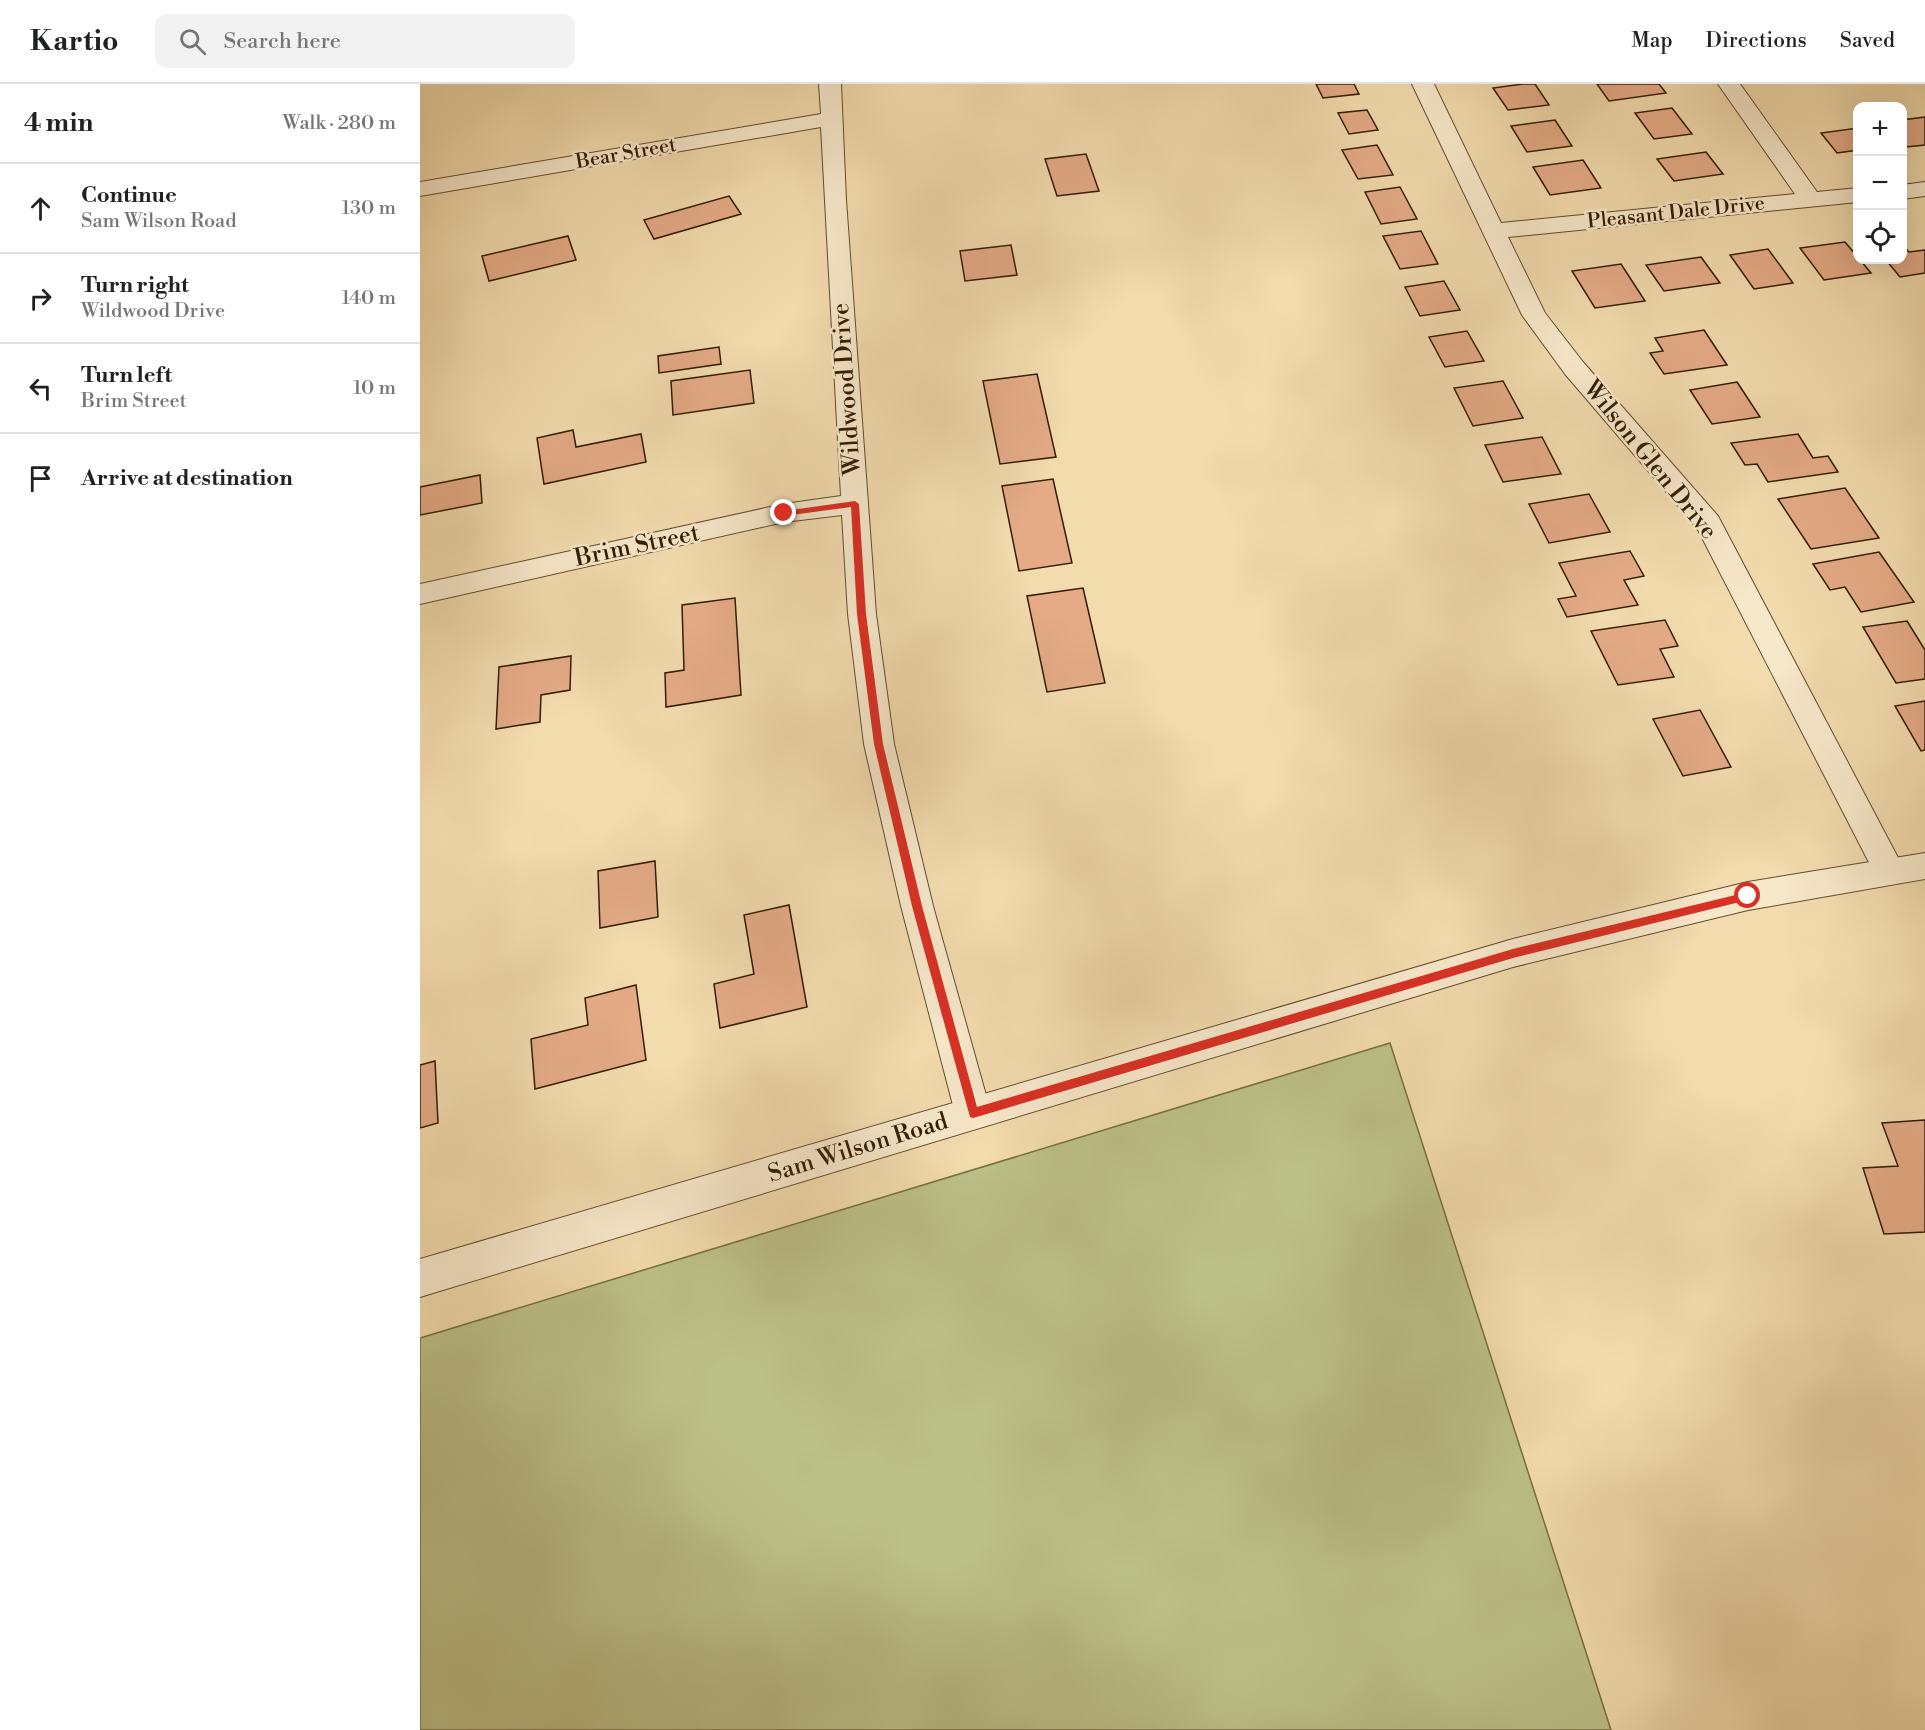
<!DOCTYPE html>
<meta charset="utf-8">
<style>
:root{--surface:#fff;--page:#f2f2f2;--text:#202124;--muted:#757577;--line:#e0e0e0}
body{margin:0;font-family:"Libre Bodoni",serif;background:var(--page);color:var(--text)}
.controls{position:absolute;right:18px;top:18px;display:grid;overflow:hidden;border-radius:12px;box-shadow:0 6px 24px #0002}
.controls button{width:54px;height:54px;display:grid;place-items:center;padding:0;border:0;border-bottom:2px solid var(--line);background:var(--surface);color:var(--text);font:30px sans-serif}
.stop{position:absolute;width:18px;height:18px;margin:-14px;border:4px solid #d93025;border-radius:50%;background:#fff}
.stop.end{background:#d93025;border-color:#fff;box-shadow:0 2px 6px #0008}
.list{margin:0;padding:0;list-style:none}
h2{display:flex;justify-content:space-between;align-items:center;height:78px;margin:0;padding:0 24px;font-size:26px}
h2 small{font-size:20px;font-weight:400;color:var(--muted)}
.list li{display:grid;grid-template-columns:39px 1fr auto;gap:18px;align-items:center;box-sizing:border-box;height:90px;padding:0 24px;border-top:2px solid var(--line)}
.list b{display:block;font-size:22px;white-space:nowrap}
.list p{margin:0;font-size:20px;white-space:nowrap;color:var(--muted)}
.list em{font-size:20px;font-style:normal;color:var(--muted)}
.icon{flex:none;width:33px;height:33px;fill:none;stroke:currentColor;stroke-width:2;stroke-linecap:round;stroke-linejoin:round}
.map{position:relative;flex:none;width:1505px;height:1646px;overflow:hidden}
header{display:flex;align-items:center;gap:36px;box-sizing:border-box;height:84px;padding:0 30px;background:var(--surface);border-bottom:2px solid var(--line)}
header strong{font-size:28px}
nav{display:flex;gap:33px;margin-inline-start:auto;font-size:21px}
.search{width:420px;height:54px;background:var(--page);display:flex;align-items:center;gap:15px;box-sizing:border-box;padding:0 21px;border-radius:12px;color:var(--muted);font-size:22px}
main{display:flex}
aside{flex:1;background:var(--surface)}
.map>svg:first-child{display:block}
.green{fill:#bcc089;stroke:#786e45;stroke-width:1.5}
.building{fill:#e4ab86;stroke:#331c01;stroke-width:1.5}
.lines{fill:none;stroke-linecap:round;stroke-linejoin:round}
.minor-casing{stroke:#634c2c;stroke-width:2}
.tertiary-casing{stroke:#634c2c;stroke-width:2}
.minor{fill:#f7e8ca;fill-rule:evenodd}
.tertiary{fill:#f7e8ca;fill-rule:evenodd}
.route{fill:#d93025}
.labels{text-anchor:middle;dominant-baseline:central;stroke-width:5;stroke-linejoin:round;paint-order:stroke}
.far-street-label{font-size:20px;fill:#331c01;stroke:#f7e8ca}
.street-label{font-size:24px;fill:#331c01;stroke:#f7e8ca}
</style>
<header>
<strong>Kartio</strong>
<div class="search"><svg class="icon" aria-label="search" viewBox="0 0 24 24"><circle cx="10" cy="10" r="6"/><path d="M15 15l6 6"/></svg>Search here</div>
<nav><a>Map</a><a>Directions</a><a>Saved</a></nav>
</header>
<main>
<aside>
<h2>4 min<small>Walk · 280 m</small></h2>
<ul class="list">
<li><svg class="icon" aria-label="ahead" viewBox="0 0 24 24"><path d="M12 20V5M6 11l6-6 6 6"/></svg><div><b>Continue</b><p>Sam Wilson Road</p></div><em>130 m</em></li>
<li><svg class="icon" aria-label="right" viewBox="0 0 24 24"><path d="M7 20v-9h11M14 6l5 5-5 5"/></svg><div><b>Turn right</b><p>Wildwood Drive</p></div><em>140 m</em></li>
<li><svg class="icon" aria-label="left" viewBox="0 0 24 24"><path d="M17 20v-9H6M10 6l-5 5 5 5"/></svg><div><b>Turn left</b><p>Brim Street</p></div><em>10 m</em></li>
<li><svg class="icon" aria-label="arrive" viewBox="0 0 24 24"><path d="M6 21V4h12l-3 4 3 4H6"/></svg><div><b>Arrive at destination</b></div></li>
</ul>
</aside>
<div class="map">
<svg width="1505" height="1646" viewBox="0 0 1505 1646">
<rect width="100%" height="100%" fill="#f2dbad"/>
<filter id="stains"><feTurbulence type="fractalNoise" baseFrequency=".00333" numOctaves="4"/><feColorMatrix values="0 0 0 0 .2 0 0 0 0 .09 0 0 0 0 .02 0 0 0 .5 -.17"/></filter>
<radialGradient id="worn" r=".72"><stop offset=".6" stop-color="#630" stop-opacity="0"/><stop offset="1" stop-color="#630" stop-opacity=".3"/></radialGradient>
<!-- green -->
<path class="green" d="M970,959L1191,1646H0V1254Z"/>
<!-- building -->
<path class="building" d="M896,0H934L939,10L903,14Z
M1103,0H1115L1129,21L1088,26L1073,4Z
M1177,0H1239L1246,9L1189,17Z
M1252,24L1272,50L1234,55L1215,29Z
M947,26L958,46L929,50L918,29Z
M1505,33V61L1486,63L1482,59V36Z
M1135,36L1152,62L1107,68L1091,42Z
M1438,44V66L1417,69L1401,49Z
M957,61L973,91L938,95L922,66Z
M1286,68L1303,90L1254,97L1237,75Z
M666,70L679,107L637,112L625,75Z
M1163,76L1181,104L1130,111L1113,83Z
M980,103L997,135L961,140L945,108Z
M309,112L321,130L234,155L224,136Z
M1001,147L1018,180L980,185L963,152Z
M148,152L156,176L69,197L62,172Z
M1425,158L1451,189L1404,196L1380,164Z
M1482,160L1489,168L1505,166V189L1480,193L1466,176H1482Z
M591,161L597,191L545,197L540,167Z
M1348,165L1373,199L1334,205L1310,171Z
M1281,173L1300,199L1244,207L1226,181Z
M1201,180L1225,217L1175,224L1152,187Z
M1024,197L1040,226L1000,232L985,203Z
M1284,246L1307,281L1244,290L1230,269L1243,267L1235,254Z
M1047,247L1064,277L1025,283L1009,253Z
M299,263L301,280L239,289L238,272Z
M330,286L334,319L253,331L251,297Z
M617,290L636,373L580,380L563,297Z
M1083,297L1103,334L1053,342L1034,304Z
M1317,298L1340,333L1292,340L1270,306Z
M153,346L156,363L221,350L226,378L124,400L117,354Z
M1378,350L1393,374L1408,372L1418,388L1348,398L1337,380L1325,381L1311,359Z
M1122,353L1141,390L1083,398L1065,361Z
M60,391L62,419L0,431V403Z
M633,395L652,479L599,487L582,402Z
M1425,404L1459,454L1391,465L1358,415Z
M1169,410L1190,448L1129,459L1109,420Z
M1210,467L1224,492L1204,496L1218,521L1147,533L1138,515L1156,512L1139,479Z
M1459,468L1494,518L1441,528L1425,503L1410,506L1393,480Z
M663,504L685,599L627,608L607,512Z
M315,514L321,611L246,623L245,589L264,586L262,521Z
M1245,536L1258,562L1240,565L1254,593L1198,601L1171,547Z
M1487,537L1505,566V595L1476,599L1443,543Z
M151,572L150,606L121,611L120,638L76,645L79,583Z
M1505,617V666L1501,667L1475,622Z
M1280,626L1311,683L1263,692L1233,635Z
M235,777L238,833L180,844L178,787Z
M369,821L387,923L300,944L294,900L334,890L324,831Z
M216,901L226,976L115,1005L111,955L168,941L165,914Z
M15,977L18,1039L0,1044V981Z
M1505,1036V1148L1464,1150L1443,1084L1478,1082L1462,1039Z"/>
<g class="lines">
<!-- minor casing -->
<g class="minor-casing">
<path id="minor" d="M399,0H421L426,116L456,530L474,660L513,822L571,1029L566,1041L553,1045L540,1041L535,1029L481,822L444,660L428,530L422,431L364,438L0,520V500L364,420L421,412L401,43L0,112V98L401,30Z
M992,0H1014L1081,139L1375,110L1298,0H1320L1397,108L1438,104V118L1088,153L1125,229L1163,278L1298,432L1485,787L1480,796L1469,800L1458,796L1277,444L1145,290L1102,231Z
M1505,98V112L1482,115V101Z"/>
</g>
<!-- tertiary casing -->
<g class="tertiary-casing">
<path id="tertiary" d="M1505,769V795L1328,826L1093,883L0,1213V1175L1093,855L1328,798Z"/>
</g>
<!-- minor -->
<use href="#minor" class="minor"/>
<!-- tertiary -->
<use href="#tertiary" class="tertiary"/>
</g>
<!-- route -->
<path class="route" d="M435,417L439,420L446,530L463,660L502,822L557,1023L1093,865L1328,808L1333,812L1328,816L1093,874L553,1034L550,1033L492,822L454,660L437,530L431,423L364,432L360,429L364,427Z"/>
<g class="labels">
<!-- far-street labels -->
<g class="far-street-label">
<text transform="translate(206 70) rotate(-10)">Bear Street</text>
<text transform="translate(1256 129) rotate(-6)">Pleasant Dale Drive</text>
</g>
<!-- street labels -->
<g class="street-label">
<text transform="translate(427 305) rotate(-94)">Wildwood Drive</text>
<text transform="translate(1230 376) rotate(51)">Wilson Glen Drive</text>
<text transform="translate(217 462) rotate(-12)">Brim Street</text>
<text transform="translate(438 1064) rotate(-17)">Sam Wilson Road</text>
</g>
</g>
<rect width="100%" height="100%" filter="url(#stains)"/>
<rect width="100%" height="100%" fill="url(#worn)"/>
</svg>
<div class="controls">
<button>+</button>
<button>−</button>
<button><svg class="icon" aria-label="locate" viewBox="0 0 24 24"><circle cx="12" cy="12" r="6"/><path d="M12 2v4M12 18v4M2 12h4M18 12h4"/></svg></button>
</div>
<div class="stop" style="left:1328px;top:812px"></div>
<div class="stop end" style="left:364px;top:429px"></div>
</div>
</main>
